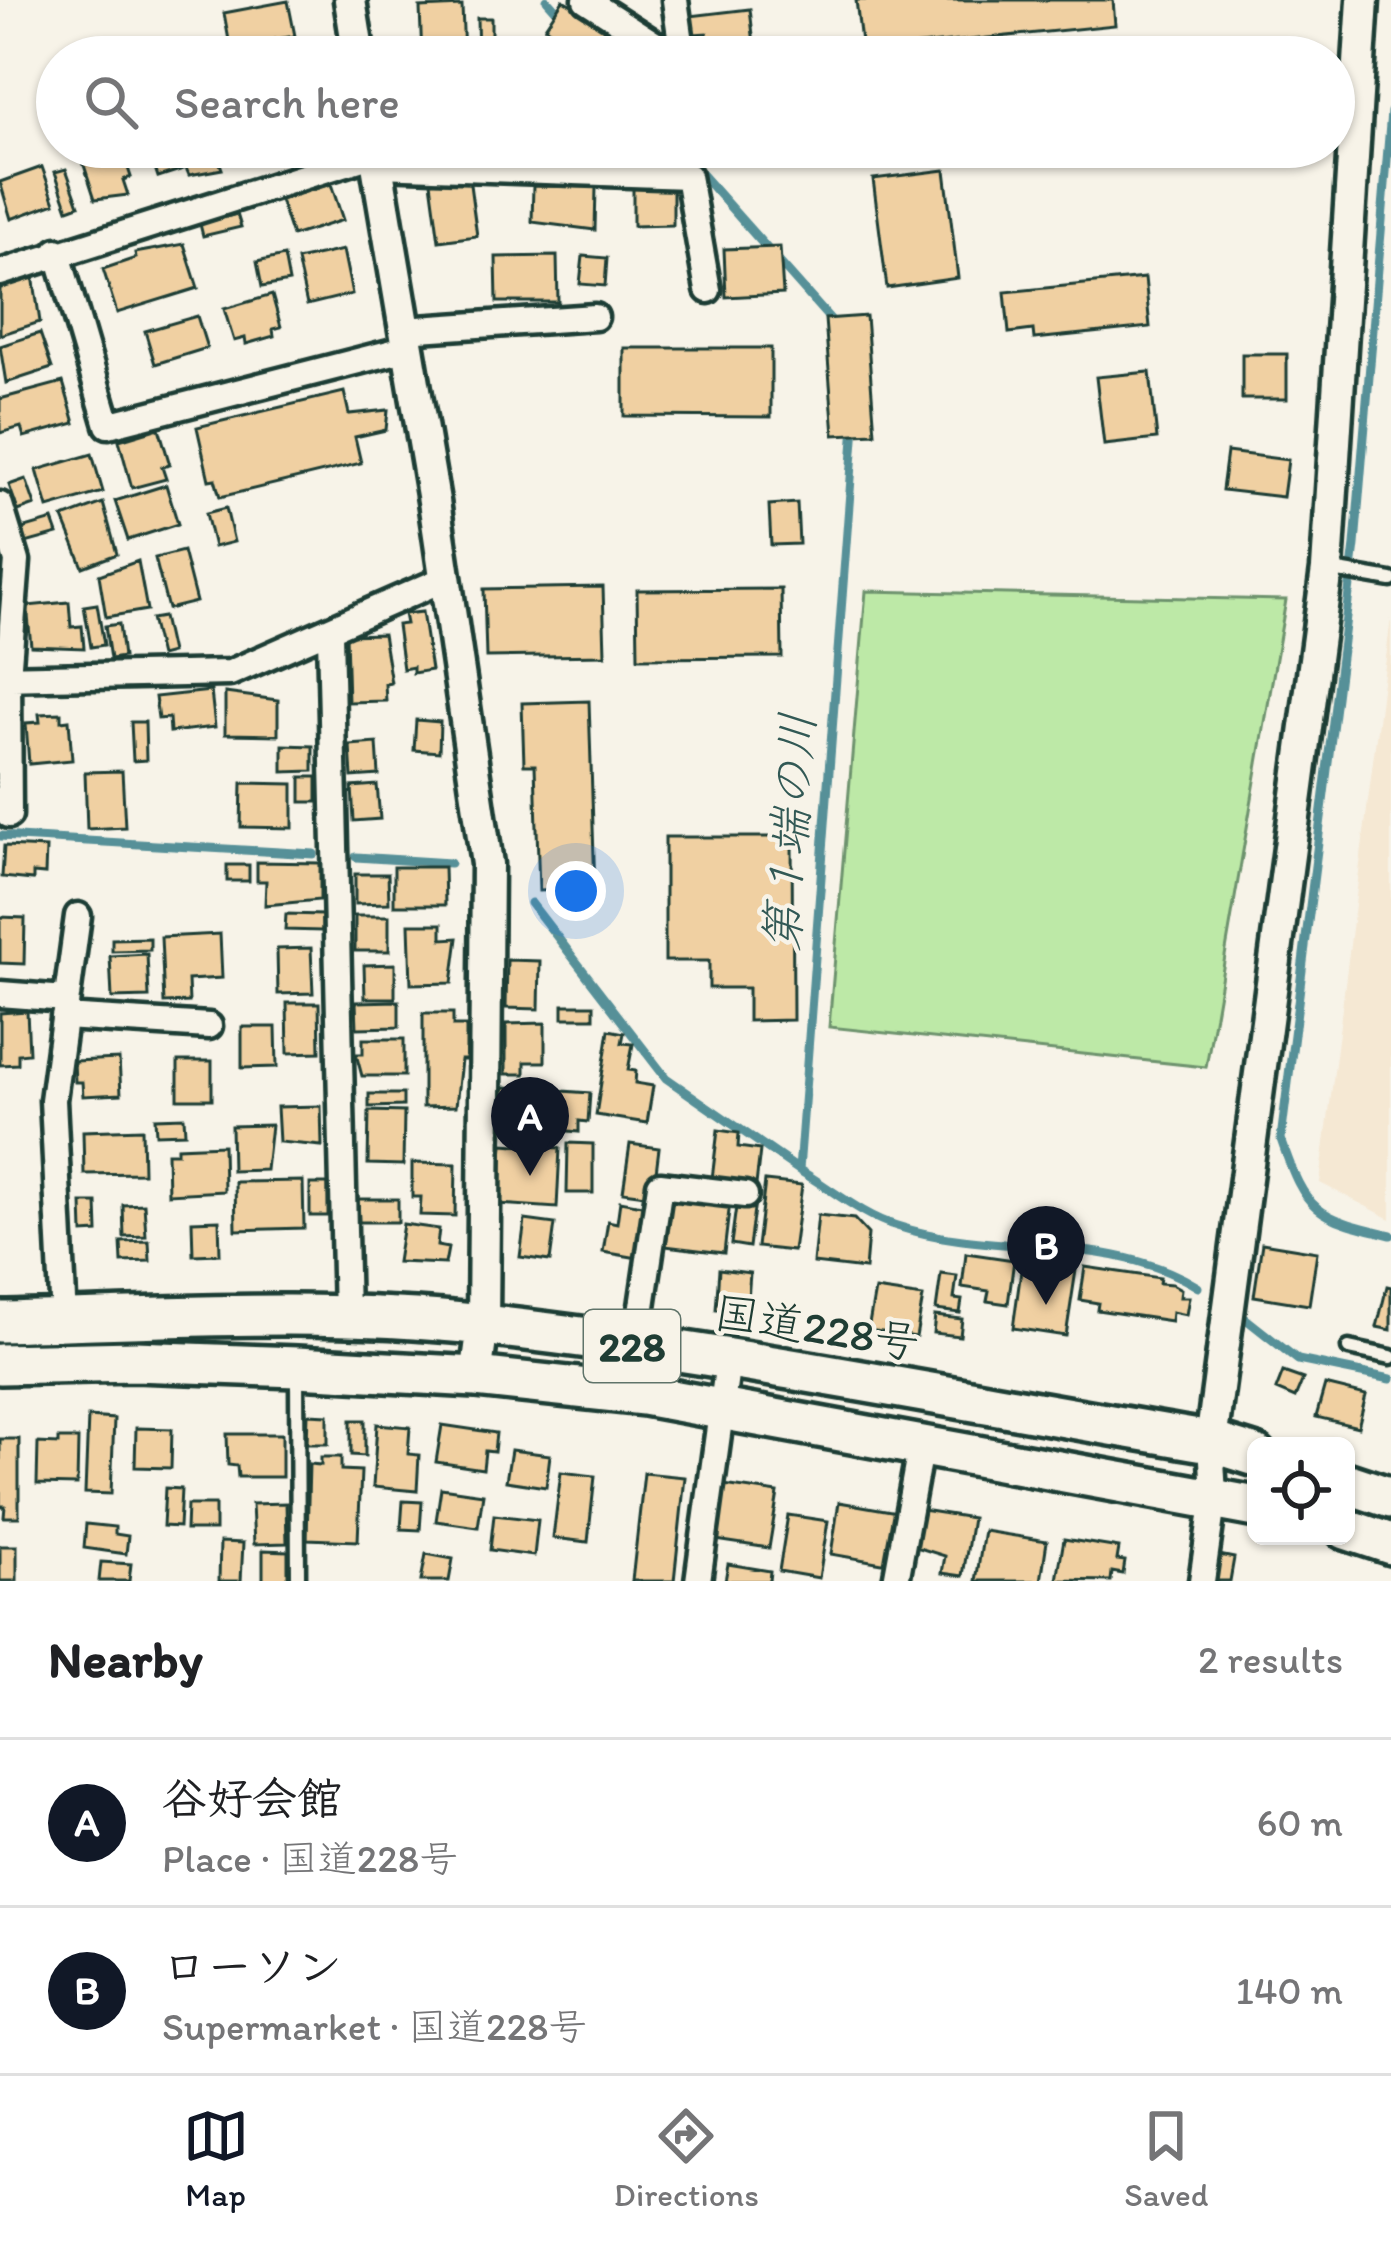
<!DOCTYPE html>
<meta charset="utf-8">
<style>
:root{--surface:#fff;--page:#f2f2f2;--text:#202124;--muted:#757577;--line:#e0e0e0;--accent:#111827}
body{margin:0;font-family:Itim,"Klee One",sans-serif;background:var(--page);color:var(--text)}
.controls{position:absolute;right:36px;bottom:36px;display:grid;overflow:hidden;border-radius:18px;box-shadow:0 3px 9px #0004}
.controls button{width:108px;height:108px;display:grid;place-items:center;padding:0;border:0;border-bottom:3px solid var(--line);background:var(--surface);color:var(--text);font:60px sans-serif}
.you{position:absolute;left:576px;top:891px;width:42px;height:42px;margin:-30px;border:9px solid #fff;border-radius:50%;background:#1a73e8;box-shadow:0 0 0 18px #1a73e833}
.badge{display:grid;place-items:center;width:78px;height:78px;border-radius:50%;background:var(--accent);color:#fff;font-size:39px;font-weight:700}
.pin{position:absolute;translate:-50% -99px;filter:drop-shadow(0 3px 6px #0008)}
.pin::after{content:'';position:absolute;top:63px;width:42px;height:36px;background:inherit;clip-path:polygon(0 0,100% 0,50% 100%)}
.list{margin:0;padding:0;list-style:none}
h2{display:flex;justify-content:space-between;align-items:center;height:156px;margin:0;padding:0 48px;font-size:51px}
h2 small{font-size:39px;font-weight:400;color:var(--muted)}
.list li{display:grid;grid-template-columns:78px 1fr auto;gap:36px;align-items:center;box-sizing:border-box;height:168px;padding:0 48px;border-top:3px solid var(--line)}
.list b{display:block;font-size:45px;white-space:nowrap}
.list p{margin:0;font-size:39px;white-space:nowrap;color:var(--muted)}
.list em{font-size:39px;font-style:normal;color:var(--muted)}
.icon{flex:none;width:66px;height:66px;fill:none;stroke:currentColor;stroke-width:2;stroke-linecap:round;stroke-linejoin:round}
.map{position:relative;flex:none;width:1391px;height:1581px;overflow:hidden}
.search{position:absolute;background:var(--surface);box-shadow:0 3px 9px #0004;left:36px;right:36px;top:36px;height:132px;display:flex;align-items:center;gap:30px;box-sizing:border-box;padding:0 42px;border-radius:66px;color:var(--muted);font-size:45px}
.sheet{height:492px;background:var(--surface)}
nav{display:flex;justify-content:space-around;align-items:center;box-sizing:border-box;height:168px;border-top:3px solid var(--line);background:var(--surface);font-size:33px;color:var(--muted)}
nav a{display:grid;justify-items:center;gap:6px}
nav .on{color:var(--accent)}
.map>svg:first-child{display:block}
.built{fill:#f5e8d3}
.green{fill:#bde9a7;stroke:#6e936e;stroke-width:3}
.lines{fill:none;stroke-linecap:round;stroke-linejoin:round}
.stream{stroke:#579098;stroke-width:9}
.building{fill:#f0d0a2;stroke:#1f3d34;stroke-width:3}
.service-casing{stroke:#1f3d34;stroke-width:21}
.minor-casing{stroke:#1f3d34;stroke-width:33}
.tertiary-casing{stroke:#1f3d34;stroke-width:39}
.trunk-casing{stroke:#1f3d34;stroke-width:48}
.service{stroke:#f7f3e8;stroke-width:12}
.minor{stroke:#f7f3e8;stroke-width:24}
.tertiary{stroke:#f7f3e8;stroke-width:30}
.trunk{stroke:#f7f3e8;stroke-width:39}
.labels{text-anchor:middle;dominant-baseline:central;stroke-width:9;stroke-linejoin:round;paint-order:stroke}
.shield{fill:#f7f3e8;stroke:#60746a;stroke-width:3}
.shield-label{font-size:42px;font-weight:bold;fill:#1f3d34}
.street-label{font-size:45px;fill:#1f3d34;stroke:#f7f3e8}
.water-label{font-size:48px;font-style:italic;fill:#325955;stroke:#f7f3e8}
</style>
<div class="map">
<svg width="1391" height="1581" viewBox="0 0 1391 1581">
<rect width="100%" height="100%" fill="#f7f3e8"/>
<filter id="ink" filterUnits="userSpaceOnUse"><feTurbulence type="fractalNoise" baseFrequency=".00833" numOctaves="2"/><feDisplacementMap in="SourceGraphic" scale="24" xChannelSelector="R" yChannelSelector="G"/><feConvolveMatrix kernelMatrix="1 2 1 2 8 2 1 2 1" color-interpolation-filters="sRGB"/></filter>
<g filter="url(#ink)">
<!-- built -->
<path class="built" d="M1391,618V1219L1320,1183Z"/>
<!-- green -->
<path class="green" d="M866,591L1286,600L1206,1067L829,1027Z"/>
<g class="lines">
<!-- stream -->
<path class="stream" d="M547,0L563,18
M1391,112L1355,545L1281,1139C1306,1213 1316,1217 1391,1235
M677,147L837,327
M855,425L799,1170C830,1188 863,1216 897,1226C993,1258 1108,1231 1198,1287
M0,836L314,854
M356,857L450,863
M531,903L666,1078L799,1170
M1246,1319L1298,1360L1391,1379"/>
</g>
<!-- building -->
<path class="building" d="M563,0L609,26L589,57L545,27Z
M856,0H1113L1115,25L862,51Z
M288,1L295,36L252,43L255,57H232L224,13Z
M462,6L464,56L422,57L420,8Z
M750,9L755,53L710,57L707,33L693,34L690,16Z
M477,18H491V57H478Z
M618,28L631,36L619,57H600Z
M121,147L131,177L123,180L128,195L95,199L82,159Z
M159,147H214L222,169L189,175L186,168L158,177L149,150Z
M42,167L55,203L11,219L0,182Z
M66,169L79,205L68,209L55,172Z
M945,170L958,278L887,288L873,179Z
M469,177L477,236L439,241L431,182Z
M331,184L343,220L292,236L280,200Z
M633,184H673V225L633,226Z
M533,186L596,187L595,230L532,222Z
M237,214L241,227L203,236L200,224Z
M184,244L198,288L117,313L103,269L136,258L135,253Z
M780,247L783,294L726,297L724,249Z
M343,250L352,294L307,305L297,260Z
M284,256L289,282L262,287L257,262Z
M557,256L558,302H497L496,257Z
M583,256L607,258L605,286L580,284Z
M33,275L40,322L0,335V286Z
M1145,278L1150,327L1034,339L1033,330L1009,333L1005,292Z
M272,295L281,327L273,329L274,336L246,344L245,338L234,341L224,309Z
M197,316L207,348L155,364L145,331Z
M866,316L875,433L834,435L825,319Z
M40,333L52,368L6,383L0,346Z
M624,348H771V417L624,416Z
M1242,354H1287V399H1242Z
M1150,372L1157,439L1104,445L1096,377Z
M63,382L75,423L24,437L21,427L0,433V399Z
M344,392L349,414L388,410L386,430L355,437L361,463L220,497L215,479L209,480L197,427Z
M159,428L170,465L162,467L166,479L132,488L119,440Z
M1227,452L1288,460L1283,497L1222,490Z
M92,454L103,492L48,508L37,470Z
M26,479L35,505L18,511L9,485Z
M166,485L178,524L128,540L115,501Z
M103,503L117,554L83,567L63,518Z
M797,503L799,544L771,545L769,505Z
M226,508L234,542L214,547L206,513Z
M53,520L58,534L26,543L22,529Z
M183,551L196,602L168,609L155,558Z
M138,561L147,610L106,617L99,575Z
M603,587L605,655L486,657L484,589Z
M781,589L782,657L638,658L637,590Z
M69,602L71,627L82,626L84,648L31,646L27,606Z
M97,604L104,645L91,647L84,606Z
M422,612L431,670L413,673V667L403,669L397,625L406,624L404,614Z
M163,617L171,653L160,656L151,619Z
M119,624L123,657L110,659L105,626Z
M383,634L391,683L385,684L386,701L348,702L346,635Z
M211,691L215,727L170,732L169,718L158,719L155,697Z
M225,693L278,700V735L225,734Z
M589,701L595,889L539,891L535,765H524L522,703Z
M61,713V721L69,720L72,760L29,764L26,723L40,722L39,714Z
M416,720L440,722L439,752L414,750Z
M131,722H145L146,760L133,761Z
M377,743L379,775L352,777L350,745Z
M283,745L313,746V771L283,772Z
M122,771L125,827L87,829L85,772Z
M301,777H317V802H301Z
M242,783L293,784V828L241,827Z
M377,785L380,819L354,821L352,787Z
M665,837H792L793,1020L748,1021V988H709V961H665Z
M4,846L46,848L45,874L33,873V880L2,877Z
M257,862L320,863V900L265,905L266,881H257Z
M227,865H249V881H227Z
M394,867H444L445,905H394Z
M355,874H388L389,903L355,904Z
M286,914L322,915V931L285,930Z
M355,916H389V951H355Z
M0,917L25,918L24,964L0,963Z
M409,924H442V939L458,938L452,983L411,984Z
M220,934L222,978L188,980L189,1002L164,1003L161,937Z
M150,938V950L112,951V939Z
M311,948L313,993L278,994L277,949Z
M147,954L149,997L112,998L110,956Z
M507,960L540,961L539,1009L506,1008Z
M395,964V998H365L364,965Z
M399,1001V1027L357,1028L356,1002Z
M287,1003H319L320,1052L288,1053Z
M563,1005H594V1018H563Z
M27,1011L29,1053L18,1054V1064L0,1065V1013Z
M423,1013H453V1026H466V1060H461L456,1106L423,1107Z
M545,1023V1062H525V1074H506V1024Z
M242,1027H276L277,1067L242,1068Z
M609,1030L624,1033L622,1043L633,1044L628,1070L636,1071L635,1083L653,1086L647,1123L596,1115Z
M363,1039H404V1076H362L356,1054H363Z
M119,1059L121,1094L83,1096L82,1082H75L74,1061Z
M178,1061H212V1099H178Z
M504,1087L590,1093L588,1122L579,1121V1132L548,1129L550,1108L502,1104Z
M369,1094H403V1106L369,1107Z
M321,1106L322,1146L279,1142L277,1107Z
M369,1111L404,1112L403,1165L368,1164Z
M184,1117L185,1133L156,1134L155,1118Z
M271,1125L266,1170L232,1171L231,1126Z
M142,1129L143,1173L84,1174L83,1131Z
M718,1130L739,1133L738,1147L760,1150L756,1185L712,1179Z
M568,1143L593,1144V1193H567Z
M503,1144L560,1148L557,1208L499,1204Z
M630,1144L659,1148L653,1196L623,1192Z
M223,1145L224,1191L168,1194L167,1153H177V1147Z
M412,1163L456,1164L455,1216L420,1215L421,1197H412Z
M303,1181L304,1228L236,1230L235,1182Z
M765,1181L802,1185L793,1251L757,1247Z
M310,1184H328V1216H310Z
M671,1195L730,1202L724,1253L665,1246Z
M358,1199H398V1222H359Z
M620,1201L647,1206L638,1258L603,1252L608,1221L617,1223Z
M82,1203H97L98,1232L83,1233Z
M144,1204L146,1236L124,1237L123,1205Z
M736,1207L754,1209L749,1247L731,1244Z
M818,1215L854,1219L868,1234L865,1269L813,1263Z
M219,1220L220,1254L193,1255L192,1221Z
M525,1220L555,1224L550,1261L520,1257Z
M403,1224L439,1229L437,1246L448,1248L445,1264L397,1262Z
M149,1241L150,1261L122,1262L121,1242Z
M1262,1243L1317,1252L1309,1305L1254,1296Z
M1024,1249L1078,1257L1066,1336L1013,1328Z
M966,1253L1014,1260L1008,1304L987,1301L989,1291L962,1287Z
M1085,1267L1160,1278L1159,1283L1172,1284L1181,1289L1180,1297H1189L1186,1315L1172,1312L1171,1321L1097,1310L1098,1303L1080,1300Z
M719,1269L750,1273L747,1313L716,1310Z
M941,1274L957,1276L954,1299L962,1300L960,1313L936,1310Z
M1387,1286L1391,1287V1330L1377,1327Z
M875,1290L923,1297L916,1337L868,1330Z
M935,1316L962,1319L960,1336L933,1333Z
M1283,1372L1303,1379L1295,1398L1276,1390Z
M1325,1385L1366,1395L1358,1427L1316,1417Z
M308,1414L328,1415V1444H307Z
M88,1417L114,1419L111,1494L85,1493Z
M351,1420H365V1456L351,1455Z
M377,1424L410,1427L408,1454L419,1455L417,1491L373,1487Z
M442,1425L496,1433L494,1452L485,1451L483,1469L436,1462Z
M136,1428L172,1429L171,1468L135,1467Z
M227,1434H282V1477H238L237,1466L228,1465Z
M0,1439H19V1517H4L5,1506H0Z
M58,1439H78L77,1485L37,1484L38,1443L58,1444Z
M511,1450L550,1455L546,1487L506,1481Z
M321,1457H341V1470L361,1471L358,1541L307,1539L309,1464L321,1465Z
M561,1472L595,1476L588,1542L553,1538Z
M644,1473L685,1477L674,1581H632Z
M724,1485L778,1493L769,1548L716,1540Z
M165,1488L181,1489L179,1527L163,1526Z
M441,1488L483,1494L478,1527L436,1521Z
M403,1501L422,1502L420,1530L401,1529Z
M839,1502L897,1512L888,1564L831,1554Z
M286,1503L287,1543L254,1544L252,1504Z
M187,1505H215V1530H186Z
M922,1510L972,1518L963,1576L942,1573L945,1556L916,1547Z
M494,1515L538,1520L534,1556L490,1550Z
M788,1515L828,1521L819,1578L779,1571Z
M86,1524L115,1527V1534L128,1536L126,1554L84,1548Z
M984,1531L1047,1541L1041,1581H976Z
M1064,1539L1119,1548L1117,1560L1125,1561L1123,1574L1112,1572L1111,1581L1057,1580Z
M220,1542L243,1543L241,1581H219Z
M0,1546H17V1581H0Z
M263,1550L288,1551V1581H263Z
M426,1554L453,1559L449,1581H421Z
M1214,1554L1234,1558L1230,1581H1210Z
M101,1562L131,1564L129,1581H99Z
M728,1564L770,1571L769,1581H725Z"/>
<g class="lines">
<!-- service casing -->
<g class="service-casing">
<path id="service" d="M1327,569L1391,580
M1349,1348L1391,1357
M297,1375L298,1581"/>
</g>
<!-- minor casing -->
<g class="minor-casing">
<path id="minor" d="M586,0L675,57
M675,0L683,57
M379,165L688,176L708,290
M57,251L108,425L409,348
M0,273L375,154
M404,330L595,317
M0,505L17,561L8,677L9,815
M330,633L346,1316
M0,678L230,673L444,579
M0,994L66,999
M64,1017L209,1026
M64,1320L53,1100L78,916
M636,1347L660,1185L745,1195
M698,1581L728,1361
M896,1581L921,1444
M1202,1581L1214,1496L1211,1442"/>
</g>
<!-- tertiary casing -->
<g class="tertiary-casing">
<path id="tertiary" d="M350,0L359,57
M374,147L434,501L487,864L483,1325L476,1377
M1211,1442L1327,569L1363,0"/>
</g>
<!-- trunk casing -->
<g class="trunk-casing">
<path id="trunk" d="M0,1322C161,1318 322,1307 482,1325C727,1352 969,1402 1211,1442L1256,1456
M0,1364L135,1361L297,1367L476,1377L644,1395L1256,1507
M1346,1483L1391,1498
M1346,1529L1391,1544"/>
</g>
<!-- service -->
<use href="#service" class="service"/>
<!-- minor -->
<use href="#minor" class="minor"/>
<!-- tertiary -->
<use href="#tertiary" class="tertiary"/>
<!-- trunk -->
<use href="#trunk" class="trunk"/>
</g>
</g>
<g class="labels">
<!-- shield labels -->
<rect class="shield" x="584" y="1310" width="96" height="72" rx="9"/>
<g class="shield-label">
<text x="632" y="1346">228</text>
</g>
<!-- street labels -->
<g class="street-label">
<text transform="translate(817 1327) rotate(9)">国道228号</text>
</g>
<!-- water labels -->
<g class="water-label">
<text transform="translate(789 832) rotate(-86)">第１端の川</text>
</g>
</g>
</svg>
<div class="controls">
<button><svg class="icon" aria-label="locate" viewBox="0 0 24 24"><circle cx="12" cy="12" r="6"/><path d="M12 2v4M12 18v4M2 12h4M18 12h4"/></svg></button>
</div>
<div class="you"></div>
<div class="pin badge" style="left:530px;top:1176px">A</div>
<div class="pin badge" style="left:1046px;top:1305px">B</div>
<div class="search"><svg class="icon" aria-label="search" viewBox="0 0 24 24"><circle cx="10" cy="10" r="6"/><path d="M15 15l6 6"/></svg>Search here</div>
</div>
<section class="sheet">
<h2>Nearby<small>2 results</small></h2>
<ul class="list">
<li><span class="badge">A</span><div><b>谷好会館</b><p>Place · 国道228号</p></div><em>60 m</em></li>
<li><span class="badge">B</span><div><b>ローソン</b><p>Supermarket · 国道228号</p></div><em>140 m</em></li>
</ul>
</section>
<nav>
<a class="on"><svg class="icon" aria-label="map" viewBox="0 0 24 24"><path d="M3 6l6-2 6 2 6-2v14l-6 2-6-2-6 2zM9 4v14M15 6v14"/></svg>Map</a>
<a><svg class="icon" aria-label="directions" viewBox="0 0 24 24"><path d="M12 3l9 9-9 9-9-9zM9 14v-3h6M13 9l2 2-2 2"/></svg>Directions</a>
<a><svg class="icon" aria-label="saved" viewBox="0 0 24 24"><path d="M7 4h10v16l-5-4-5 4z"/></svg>Saved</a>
</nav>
